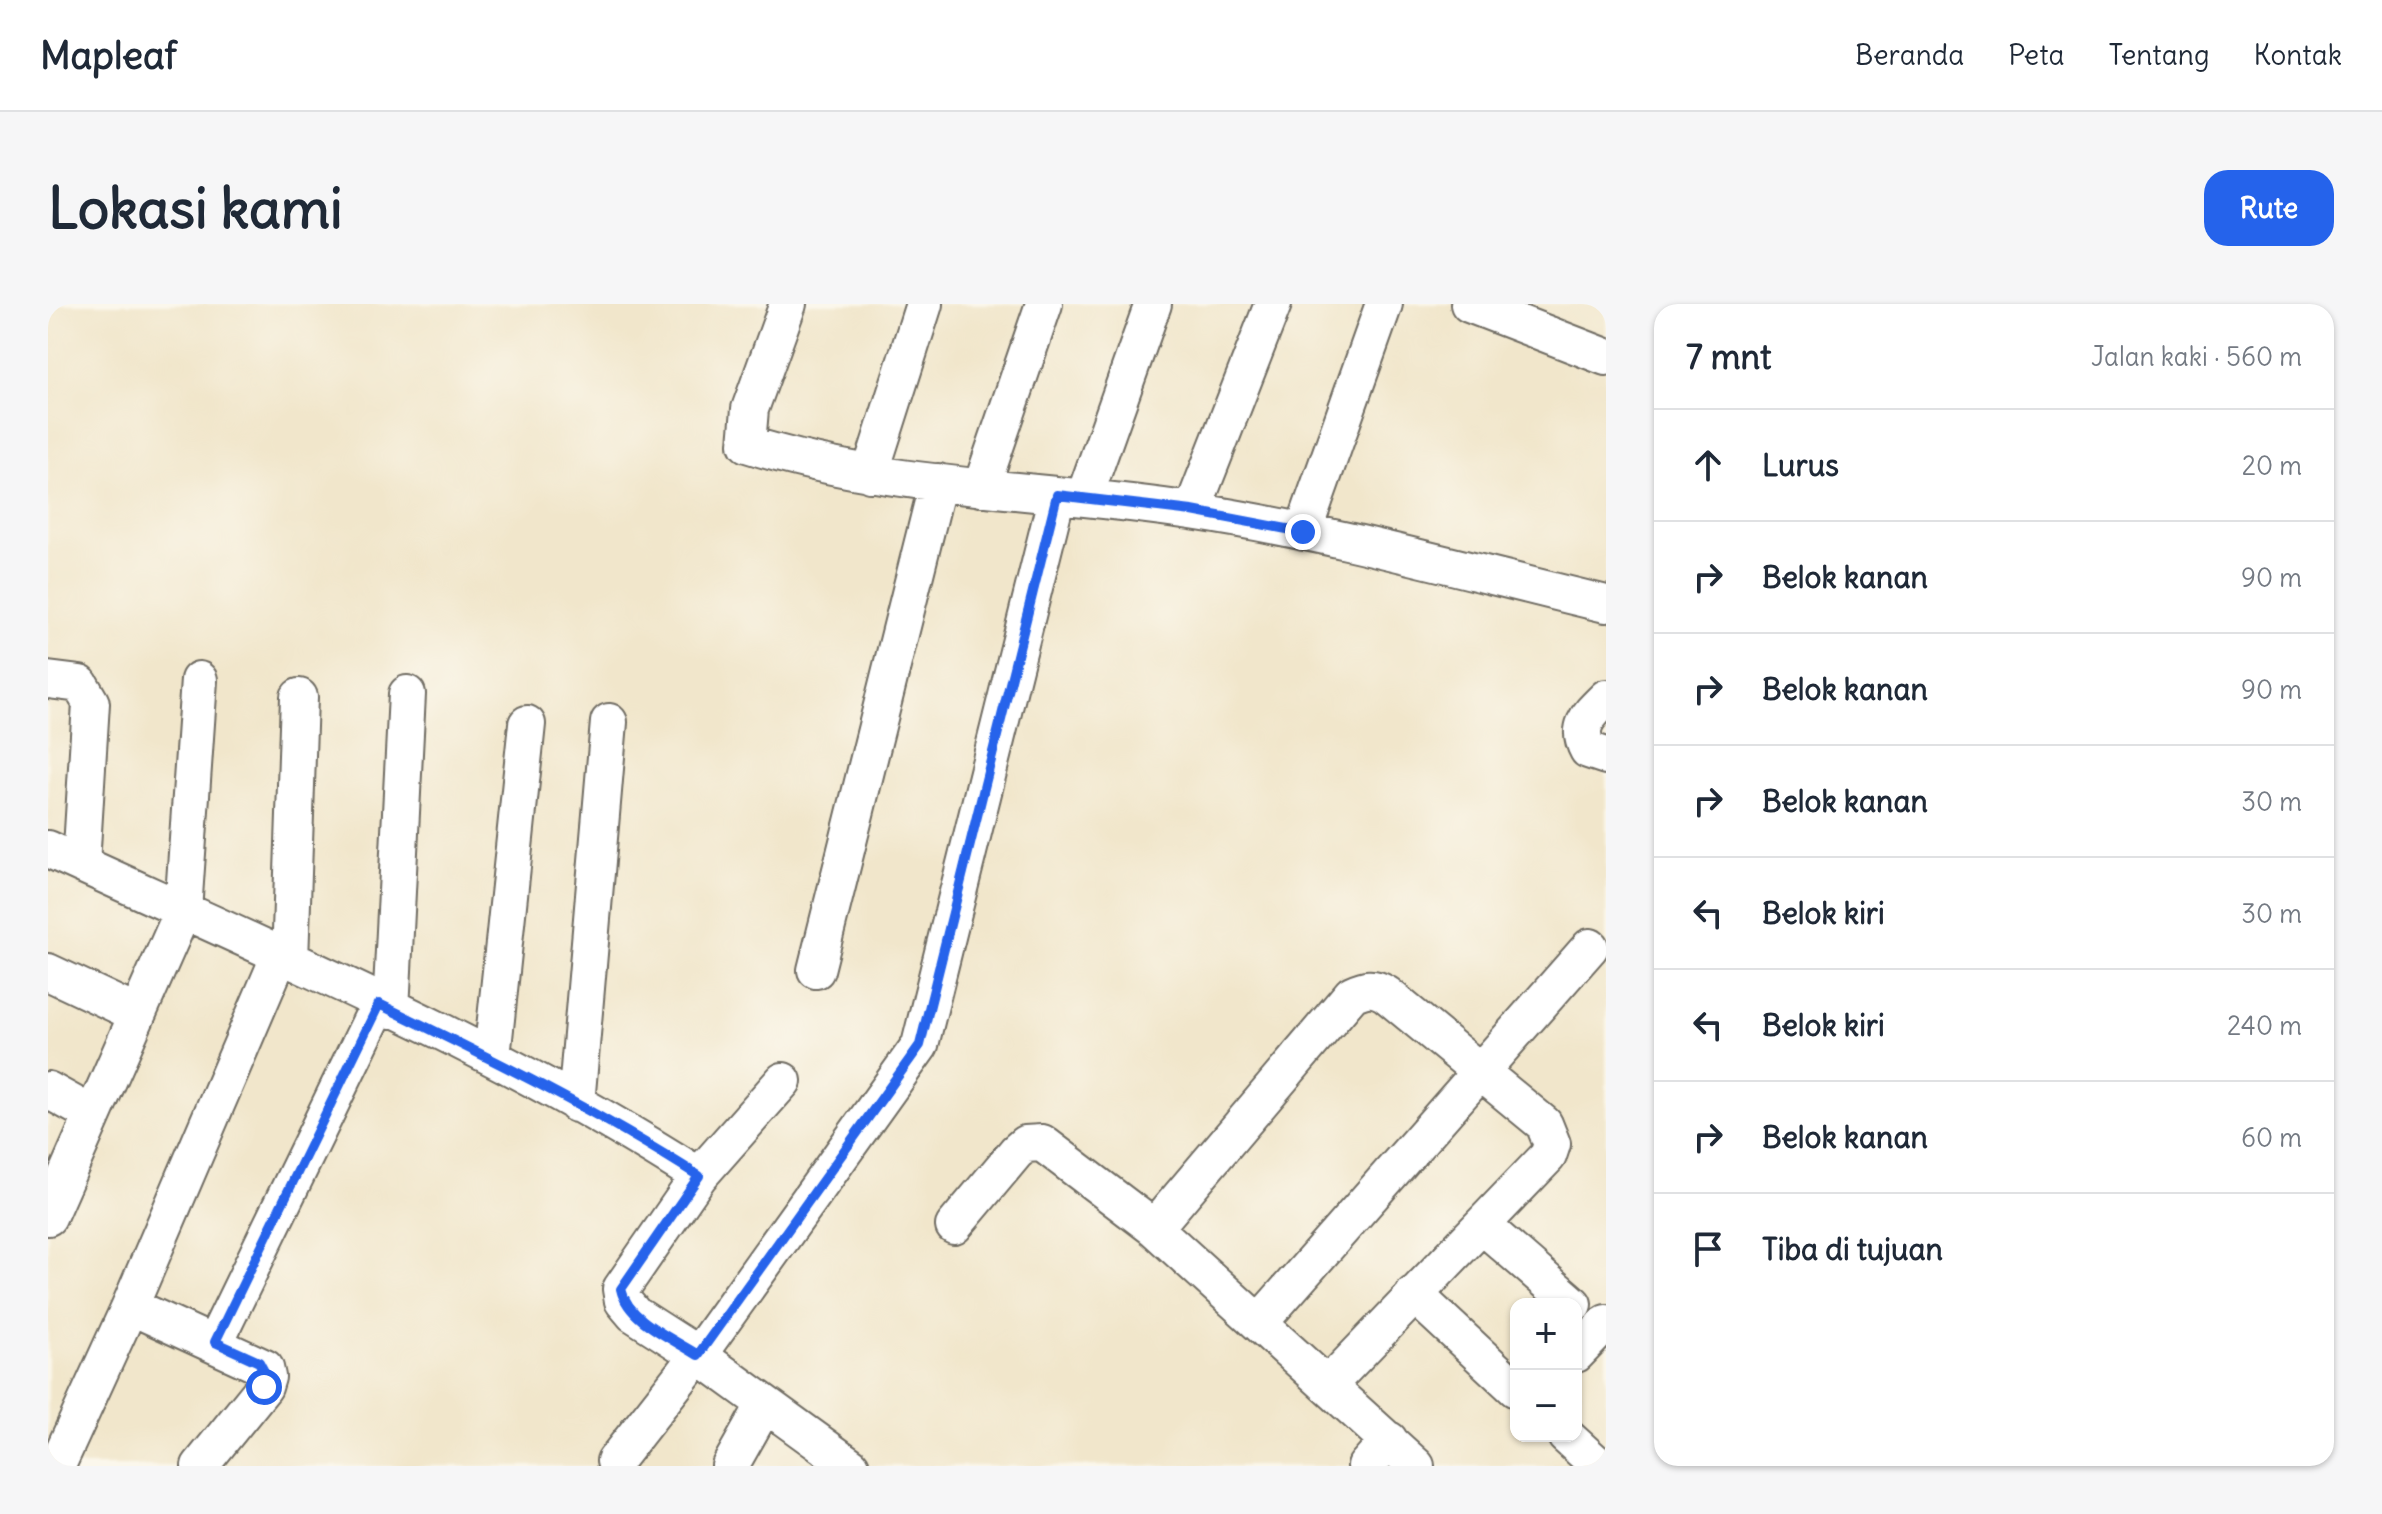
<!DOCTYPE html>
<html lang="id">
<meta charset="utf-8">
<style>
:root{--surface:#fff;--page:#f6f6f7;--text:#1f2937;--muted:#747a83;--line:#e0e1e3;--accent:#2563eb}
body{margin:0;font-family:Delius,sans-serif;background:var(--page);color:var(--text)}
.controls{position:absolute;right:24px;bottom:24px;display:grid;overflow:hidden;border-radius:16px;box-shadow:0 2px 6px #0004}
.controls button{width:72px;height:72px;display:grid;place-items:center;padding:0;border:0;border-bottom:2px solid var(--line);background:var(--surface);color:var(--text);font:40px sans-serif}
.stop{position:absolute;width:24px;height:24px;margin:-18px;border:6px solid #2563eb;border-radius:50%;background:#fff}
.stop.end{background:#2563eb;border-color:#fff;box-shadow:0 2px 8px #0008}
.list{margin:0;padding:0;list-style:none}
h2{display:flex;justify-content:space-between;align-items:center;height:104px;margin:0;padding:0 32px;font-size:34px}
h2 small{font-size:26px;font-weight:400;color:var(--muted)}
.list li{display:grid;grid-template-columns:52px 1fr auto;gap:24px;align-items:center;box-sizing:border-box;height:112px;padding:0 32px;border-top:2px solid var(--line)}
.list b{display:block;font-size:30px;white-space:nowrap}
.list em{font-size:26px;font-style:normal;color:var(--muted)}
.icon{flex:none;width:44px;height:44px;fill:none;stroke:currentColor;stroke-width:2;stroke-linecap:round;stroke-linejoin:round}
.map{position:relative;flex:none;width:1558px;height:1162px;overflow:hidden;border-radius:24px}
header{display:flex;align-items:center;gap:48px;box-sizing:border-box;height:112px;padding:0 40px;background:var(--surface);border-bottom:2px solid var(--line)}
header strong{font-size:38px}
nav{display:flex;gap:44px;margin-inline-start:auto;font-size:28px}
.intro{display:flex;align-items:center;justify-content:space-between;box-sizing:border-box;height:192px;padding:0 48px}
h1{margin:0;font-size:56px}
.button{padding:20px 36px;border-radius:24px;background:var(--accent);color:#fff;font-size:28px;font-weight:700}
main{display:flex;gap:48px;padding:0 48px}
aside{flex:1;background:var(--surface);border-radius:24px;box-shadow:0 2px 6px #0004}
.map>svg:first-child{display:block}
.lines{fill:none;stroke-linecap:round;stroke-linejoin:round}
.minor-casing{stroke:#706c63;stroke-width:40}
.minor{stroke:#fff;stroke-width:36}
.route{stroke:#2563eb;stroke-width:10}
</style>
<header>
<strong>Mapleaf</strong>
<nav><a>Beranda</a><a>Peta</a><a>Tentang</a><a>Kontak</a></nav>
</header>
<div class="intro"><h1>Lokasi kami</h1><a class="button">Rute</a></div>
<main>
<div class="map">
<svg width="1558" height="1162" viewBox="0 0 1558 1162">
<rect width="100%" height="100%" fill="#fbf7ec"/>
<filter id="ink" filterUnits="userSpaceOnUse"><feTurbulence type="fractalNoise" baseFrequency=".0125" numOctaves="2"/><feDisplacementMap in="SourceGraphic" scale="16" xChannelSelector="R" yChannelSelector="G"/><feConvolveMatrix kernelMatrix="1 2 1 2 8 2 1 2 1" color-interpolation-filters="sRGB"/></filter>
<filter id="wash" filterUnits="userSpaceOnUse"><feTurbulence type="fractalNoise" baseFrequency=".006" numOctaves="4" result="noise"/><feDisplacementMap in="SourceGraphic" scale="32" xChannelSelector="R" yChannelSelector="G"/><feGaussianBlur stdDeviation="1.8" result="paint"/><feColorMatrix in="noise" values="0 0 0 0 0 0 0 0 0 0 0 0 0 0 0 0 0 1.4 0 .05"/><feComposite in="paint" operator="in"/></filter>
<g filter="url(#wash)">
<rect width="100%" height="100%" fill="#f1e6cb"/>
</g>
<g filter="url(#ink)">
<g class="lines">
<!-- minor casing -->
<g class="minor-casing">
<path id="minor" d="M740,0L702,105L699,140C842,186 995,184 1143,207C1282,228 1420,267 1558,300
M1421,0L1558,53
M822,170L876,0
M933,184L996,0
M1036,194L1105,0
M1144,207L1225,0
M1255,228L1336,0
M0,376L32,380L43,399L33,560
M1558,394C1541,411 1527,422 1540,446L1558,452
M0,545C220,646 447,741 651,872
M242,657L251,393
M768,666L890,178
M0,668L89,710
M343,706L359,390
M444,753L479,420
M735,777L651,872L573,985L575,997L586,1010L650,1051L803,1162
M0,786L45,811
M528,800L561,418
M0,913L135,607L151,376
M1434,921L1525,1000
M906,922L968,848L977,840L994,839L1106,924L1368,1162
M1106,924L1304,690C1317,684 1325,682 1338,690L1496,820L1504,840L1500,852L1280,1081
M1366,990L1468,1085
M82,1002L217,1064L219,1073L216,1083L152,1162
M1211,1019L1542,643
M167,1038L331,700
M1528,1050L1558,1019
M1518,1132L1551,1162
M12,1155L82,1002L232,651
M567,1157L650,1051L872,741L1009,191
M682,1162L717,1100
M1318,1162L1341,1136"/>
</g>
<!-- minor -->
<use href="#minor" class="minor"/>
</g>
</g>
<g class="lines" filter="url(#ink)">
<!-- route -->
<path class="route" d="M216,1083L219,1073L211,1058L167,1038L331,700C440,753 548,806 651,872L573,985C580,1017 624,1034 650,1051L872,741L1009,191L1144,207L1255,228"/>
</g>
</svg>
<div class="controls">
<button>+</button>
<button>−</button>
</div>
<div class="stop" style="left:216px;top:1083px"></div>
<div class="stop end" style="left:1255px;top:228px"></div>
</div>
<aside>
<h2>7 mnt<small>Jalan kaki · 560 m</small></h2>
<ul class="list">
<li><svg class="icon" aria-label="ahead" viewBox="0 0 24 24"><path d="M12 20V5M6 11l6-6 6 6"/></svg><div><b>Lurus</b></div><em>20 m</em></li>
<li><svg class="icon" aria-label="right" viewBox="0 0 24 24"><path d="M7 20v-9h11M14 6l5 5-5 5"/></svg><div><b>Belok kanan</b></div><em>90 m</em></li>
<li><svg class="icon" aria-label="right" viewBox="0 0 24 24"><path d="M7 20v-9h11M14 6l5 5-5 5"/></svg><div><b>Belok kanan</b></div><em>90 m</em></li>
<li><svg class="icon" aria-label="right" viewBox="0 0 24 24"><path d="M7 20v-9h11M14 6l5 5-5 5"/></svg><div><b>Belok kanan</b></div><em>30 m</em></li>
<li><svg class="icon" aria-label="left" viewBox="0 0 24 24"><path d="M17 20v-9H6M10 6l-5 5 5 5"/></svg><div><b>Belok kiri</b></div><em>30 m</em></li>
<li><svg class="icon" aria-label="left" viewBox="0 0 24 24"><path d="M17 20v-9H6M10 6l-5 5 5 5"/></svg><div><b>Belok kiri</b></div><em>240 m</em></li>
<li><svg class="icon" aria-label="right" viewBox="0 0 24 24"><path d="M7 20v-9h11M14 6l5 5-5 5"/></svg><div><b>Belok kanan</b></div><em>60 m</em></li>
<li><svg class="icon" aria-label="arrive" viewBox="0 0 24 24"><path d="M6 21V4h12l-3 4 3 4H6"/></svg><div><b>Tiba di tujuan</b></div></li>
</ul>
</aside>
</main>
